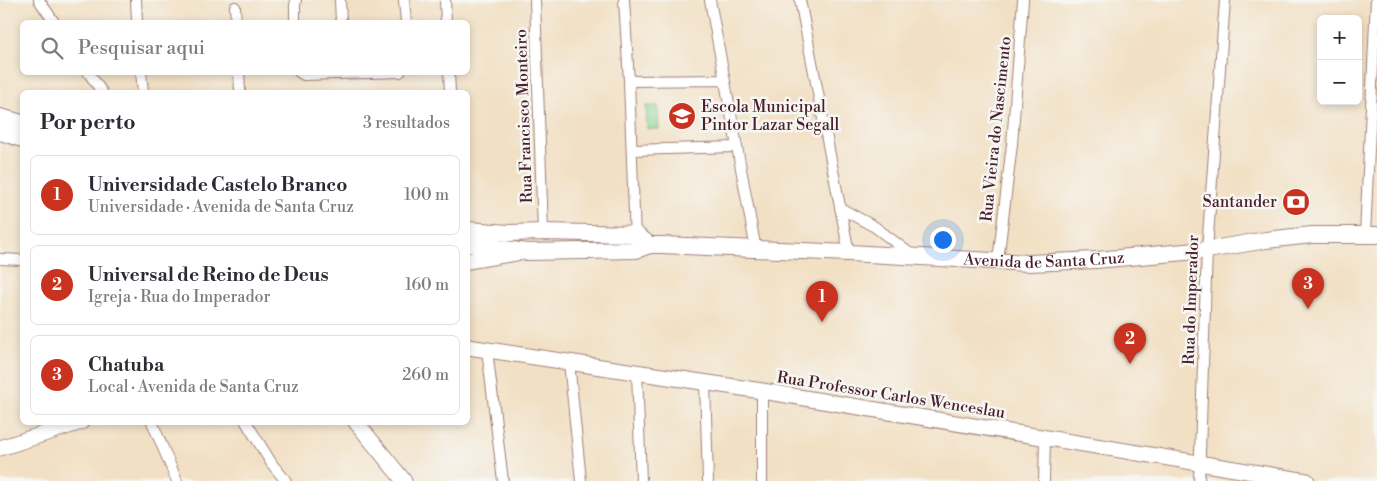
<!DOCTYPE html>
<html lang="pt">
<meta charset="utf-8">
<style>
:root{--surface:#fff;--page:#f2f2f3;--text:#2b2b33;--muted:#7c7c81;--line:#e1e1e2;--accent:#c8321e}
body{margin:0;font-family:"Libre Bodoni",serif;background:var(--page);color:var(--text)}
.controls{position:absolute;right:15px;top:15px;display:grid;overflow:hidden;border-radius:8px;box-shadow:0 2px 8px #0003}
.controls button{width:45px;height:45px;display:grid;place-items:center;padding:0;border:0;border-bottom:1px solid var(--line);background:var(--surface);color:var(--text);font:25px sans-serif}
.you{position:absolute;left:942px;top:239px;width:18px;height:18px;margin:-12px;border:4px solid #fff;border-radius:50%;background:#1a73e8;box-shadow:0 0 0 8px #1a73e833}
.badge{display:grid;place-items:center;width:32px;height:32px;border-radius:50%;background:var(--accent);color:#fff;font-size:16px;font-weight:700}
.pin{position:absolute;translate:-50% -41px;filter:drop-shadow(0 1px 2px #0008)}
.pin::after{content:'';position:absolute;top:26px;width:18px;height:15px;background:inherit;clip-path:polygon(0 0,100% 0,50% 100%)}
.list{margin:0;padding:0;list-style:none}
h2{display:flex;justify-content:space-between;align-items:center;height:65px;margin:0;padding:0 20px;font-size:21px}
h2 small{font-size:16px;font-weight:400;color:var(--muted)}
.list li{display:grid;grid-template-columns:32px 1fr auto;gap:15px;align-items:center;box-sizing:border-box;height:80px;margin:0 10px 10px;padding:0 10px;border:1px solid var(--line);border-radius:8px}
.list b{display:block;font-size:19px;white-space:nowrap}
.list p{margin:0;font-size:16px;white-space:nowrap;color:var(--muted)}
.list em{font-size:16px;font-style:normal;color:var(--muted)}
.icon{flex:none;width:28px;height:28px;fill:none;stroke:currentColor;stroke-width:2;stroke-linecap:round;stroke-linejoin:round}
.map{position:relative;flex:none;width:1377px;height:481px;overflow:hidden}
.search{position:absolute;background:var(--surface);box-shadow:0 2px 8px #0003;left:20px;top:20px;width:450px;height:55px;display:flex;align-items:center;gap:12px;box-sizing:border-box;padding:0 18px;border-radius:8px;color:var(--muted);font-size:19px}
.panel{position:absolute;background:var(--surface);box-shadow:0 2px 8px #0003;left:20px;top:90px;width:450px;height:335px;border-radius:8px}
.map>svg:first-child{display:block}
.green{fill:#85d392;stroke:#68795e}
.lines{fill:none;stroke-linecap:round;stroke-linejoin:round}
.street-casing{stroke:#9e8078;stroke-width:12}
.secondary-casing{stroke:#9e8078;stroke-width:17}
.primary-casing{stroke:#9e8078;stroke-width:18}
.street{stroke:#fff;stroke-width:10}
.secondary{stroke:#fff;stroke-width:15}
.primary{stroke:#fff;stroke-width:16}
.labels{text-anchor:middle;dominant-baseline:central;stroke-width:5;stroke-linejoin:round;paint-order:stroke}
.poi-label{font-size:16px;fill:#4a1f2b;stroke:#f6f6f2;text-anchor:start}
.street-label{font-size:16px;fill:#4a1f2b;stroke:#f6f6f2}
</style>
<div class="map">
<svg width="1377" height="481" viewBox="0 0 1377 481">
<rect width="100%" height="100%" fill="#f6f6f2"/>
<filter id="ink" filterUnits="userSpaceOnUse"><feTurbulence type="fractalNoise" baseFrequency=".02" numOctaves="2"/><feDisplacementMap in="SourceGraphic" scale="10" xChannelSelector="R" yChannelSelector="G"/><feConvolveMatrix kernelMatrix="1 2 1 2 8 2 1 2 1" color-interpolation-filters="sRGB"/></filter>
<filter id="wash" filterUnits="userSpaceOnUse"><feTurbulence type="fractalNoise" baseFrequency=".0096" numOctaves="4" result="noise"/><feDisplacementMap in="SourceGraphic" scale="20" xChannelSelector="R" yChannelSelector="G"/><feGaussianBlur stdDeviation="1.12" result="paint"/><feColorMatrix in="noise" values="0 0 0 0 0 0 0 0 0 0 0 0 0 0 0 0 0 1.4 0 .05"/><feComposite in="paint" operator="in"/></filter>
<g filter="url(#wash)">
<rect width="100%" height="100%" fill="#f2e0c4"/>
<!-- green -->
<path class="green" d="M646,106H658L659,129H647Z"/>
</g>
<g filter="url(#ink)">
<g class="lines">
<!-- street casing -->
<g class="street-casing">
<path id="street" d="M39,0L54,22
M136,0L137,22
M340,0L341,22
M404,0L406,22
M445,0L446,22
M535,0L543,232
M624,0L629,81L635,239
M710,0L756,250
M800,0L849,253
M235,7L236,22
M295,22V5L296,0
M88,72L102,92
M141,72L143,92
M239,72L240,92
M299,72L304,75L400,72
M449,72L450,92
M629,81L724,80
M632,150L736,147
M840,208L875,227L912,255
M1365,235L1376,0
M0,259L22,260
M998,261L1012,144L1023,0
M487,350L503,481
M569,362L581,481
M637,372L641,481
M705,383L708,481
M152,422L177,481
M246,422L272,464L286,481
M762,481V391
M1044,481L1045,439
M1199,481L1207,250L1225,0"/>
</g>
<!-- secondary casing -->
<g class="secondary-casing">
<path id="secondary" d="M468,261L516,253
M468,347L762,391L1307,481
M356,422L404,481
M0,448L81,422"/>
</g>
<!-- primary casing -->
<g class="primary-casing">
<g id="primary">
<path d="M0,117L22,123"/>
<path d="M0,132L22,139"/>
<path d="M468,230L509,233L543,232L635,234L650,245"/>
<path id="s1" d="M468,244L527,252L636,250L650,245H662L849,253L1029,263L1096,260L1207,250L1266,240L1312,235H1377"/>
</g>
</g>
<!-- street -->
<use href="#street" class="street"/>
<!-- secondary -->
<use href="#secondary" class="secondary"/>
<!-- primary -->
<use href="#primary" class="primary"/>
</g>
</g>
<!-- icons -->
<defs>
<g id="school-disc" transform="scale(1.4375)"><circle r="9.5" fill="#c8321e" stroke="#f6f6f2"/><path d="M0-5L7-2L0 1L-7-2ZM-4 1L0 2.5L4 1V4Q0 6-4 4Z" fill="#fff"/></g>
<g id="bank-disc" transform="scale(1.4375)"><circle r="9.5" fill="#c8321e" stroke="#f6f6f2"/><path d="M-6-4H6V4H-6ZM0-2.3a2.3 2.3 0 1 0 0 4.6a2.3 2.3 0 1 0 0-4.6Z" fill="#fff"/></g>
</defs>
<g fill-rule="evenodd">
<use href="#school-disc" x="682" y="116"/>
<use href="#bank-disc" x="1296" y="202"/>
</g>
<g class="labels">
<!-- poi labels -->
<g class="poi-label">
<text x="701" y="107">Escola Municipal<tspan x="701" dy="18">Pintor Lazar Segall</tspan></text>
<text x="1277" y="202" text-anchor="end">Santander</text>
</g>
<!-- street labels -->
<g class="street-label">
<text transform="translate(524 116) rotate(-92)">Rua Francisco Monteiro</text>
<text transform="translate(996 129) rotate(-84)">Rua Vieira do Nascimento</text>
<text stroke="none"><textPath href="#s1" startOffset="578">Avenida de Santa Cruz</textPath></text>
<text transform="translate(1191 300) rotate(-88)">Rua do Imperador</text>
<text transform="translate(891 395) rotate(9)">Rua Professor Carlos Wenceslau</text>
</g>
</g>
</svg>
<div class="controls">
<button>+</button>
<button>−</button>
</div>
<div class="you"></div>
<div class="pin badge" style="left:822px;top:322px">1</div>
<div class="pin badge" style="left:1130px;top:364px">2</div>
<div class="pin badge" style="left:1308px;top:309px">3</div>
<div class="search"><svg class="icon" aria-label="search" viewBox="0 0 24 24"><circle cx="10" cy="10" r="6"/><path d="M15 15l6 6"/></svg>Pesquisar aqui</div>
<section class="panel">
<h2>Por perto<small>3 resultados</small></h2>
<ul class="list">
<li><span class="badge">1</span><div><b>Universidade Castelo Branco</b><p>Universidade · Avenida de Santa Cruz</p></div><em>100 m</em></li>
<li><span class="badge">2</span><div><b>Universal de Reino de Deus</b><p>Igreja · Rua do Imperador</p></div><em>160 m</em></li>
<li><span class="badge">3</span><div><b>Chatuba</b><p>Local · Avenida de Santa Cruz</p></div><em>260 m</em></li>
</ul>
</section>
</div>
